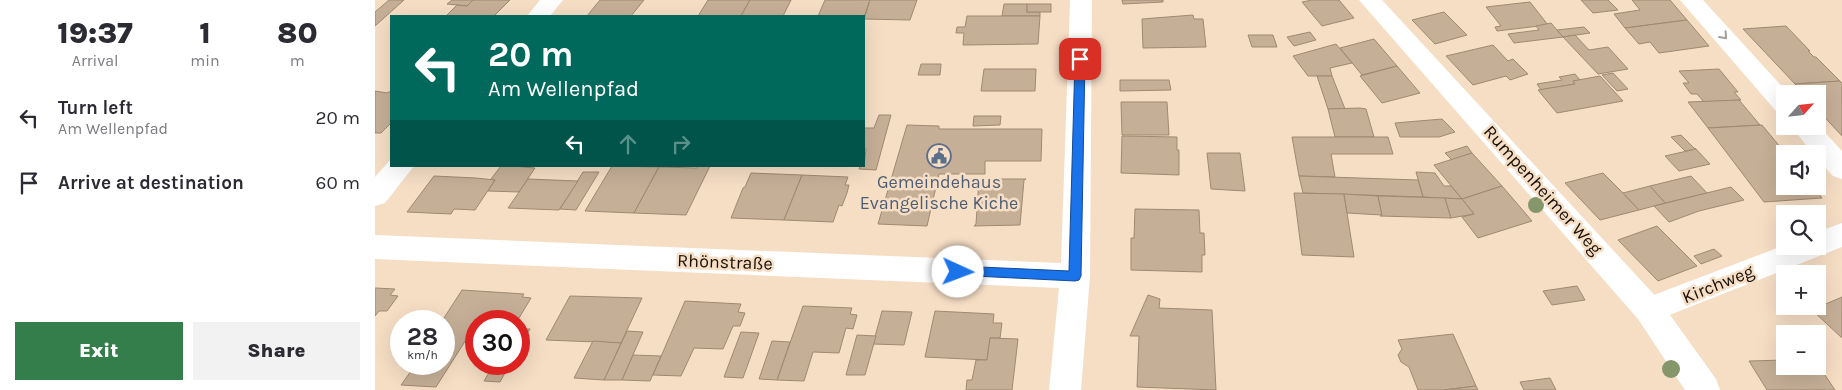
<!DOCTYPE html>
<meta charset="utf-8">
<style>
:root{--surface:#fff;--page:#f2f2f3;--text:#2b2b33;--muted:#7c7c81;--accent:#347e4c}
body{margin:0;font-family:Karla,sans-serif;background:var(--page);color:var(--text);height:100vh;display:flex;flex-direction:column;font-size:19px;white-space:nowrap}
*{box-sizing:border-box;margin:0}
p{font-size:16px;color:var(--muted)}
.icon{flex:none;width:28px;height:28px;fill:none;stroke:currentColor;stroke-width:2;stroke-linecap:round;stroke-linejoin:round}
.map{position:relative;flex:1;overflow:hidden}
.panel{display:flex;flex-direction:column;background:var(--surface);width:375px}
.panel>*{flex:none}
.banner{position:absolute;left:15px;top:15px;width:475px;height:152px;border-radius:0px;box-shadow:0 5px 20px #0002;background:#00695c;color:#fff;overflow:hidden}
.needle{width:32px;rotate:63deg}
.controls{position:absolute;left:1401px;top:85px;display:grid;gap:10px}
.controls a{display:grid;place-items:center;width:50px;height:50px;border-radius:0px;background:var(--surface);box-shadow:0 5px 20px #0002;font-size:25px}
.speed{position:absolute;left:15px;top:310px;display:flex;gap:10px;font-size:25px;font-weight:700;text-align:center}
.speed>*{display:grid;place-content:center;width:65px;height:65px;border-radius:50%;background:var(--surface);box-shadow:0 5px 20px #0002;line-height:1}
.speed small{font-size:12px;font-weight:400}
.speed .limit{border:8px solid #d22;background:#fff;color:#111}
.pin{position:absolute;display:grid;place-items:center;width:42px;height:42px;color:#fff;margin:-21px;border-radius:10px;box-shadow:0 2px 8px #0006}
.me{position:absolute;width:55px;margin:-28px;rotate:92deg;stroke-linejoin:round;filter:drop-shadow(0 0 4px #0008)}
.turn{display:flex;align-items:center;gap:18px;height:105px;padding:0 15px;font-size:22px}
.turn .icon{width:65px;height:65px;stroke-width:2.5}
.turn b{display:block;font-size:35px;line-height:42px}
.lanes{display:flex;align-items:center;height:48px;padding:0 15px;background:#0003;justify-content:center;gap:25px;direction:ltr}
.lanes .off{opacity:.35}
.eta{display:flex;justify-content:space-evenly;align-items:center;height:85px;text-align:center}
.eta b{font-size:30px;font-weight:800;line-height:35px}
.action{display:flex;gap:10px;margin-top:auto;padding:10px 15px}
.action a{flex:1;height:58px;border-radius:0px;background:var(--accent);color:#fff;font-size:20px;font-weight:800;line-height:58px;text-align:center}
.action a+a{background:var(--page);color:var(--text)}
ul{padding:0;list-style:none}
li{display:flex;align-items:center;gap:15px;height:65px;padding:0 15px}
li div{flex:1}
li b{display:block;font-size:19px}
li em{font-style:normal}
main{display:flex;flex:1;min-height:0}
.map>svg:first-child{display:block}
</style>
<main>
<section class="panel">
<div class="eta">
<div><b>19:37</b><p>Arrival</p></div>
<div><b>1</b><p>min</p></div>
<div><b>80</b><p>m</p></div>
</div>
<ul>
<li><svg class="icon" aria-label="left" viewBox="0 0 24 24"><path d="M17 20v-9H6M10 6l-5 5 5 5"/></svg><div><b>Turn left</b><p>Am Wellenpfad</p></div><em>20 m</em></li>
<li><svg class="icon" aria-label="arrive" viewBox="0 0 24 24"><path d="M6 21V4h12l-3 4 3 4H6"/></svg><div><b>Arrive at destination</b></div><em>60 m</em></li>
</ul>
<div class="action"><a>Exit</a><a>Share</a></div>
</section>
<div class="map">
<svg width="1467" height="390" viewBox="0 0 1467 390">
<rect width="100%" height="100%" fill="#f6dec5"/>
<g fill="#c6af97" stroke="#9f8971">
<path d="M14 0H29L0 26V12Z"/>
<path d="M77 0H98L92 6 72 4Z"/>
<path d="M98 0H135L119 16H71L82 5 92 6Z"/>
<path d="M225 0H269L256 16H212Z"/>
<path d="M333 0H375L366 16H323Z"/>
<path d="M375 0H416L408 16H366Z"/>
<path d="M450 0H495L489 17 443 16Z"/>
<path d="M495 0H542L535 20 489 19Z"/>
<path d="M747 0H788V2L748 4Z"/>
<path d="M937 0H964L979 18 947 26 927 2Z"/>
<path d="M1206 0H1233L1243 10 1218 13Z"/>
<path d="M1257 0H1295L1312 20 1250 28 1239 14 1265 10Z"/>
<path d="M1155 2 1173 25 1122 31 1120 27 1126 26 1111 7Z"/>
<path d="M629 4H652V12H665V16H627Z"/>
<rect x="652" y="4" width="24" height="8"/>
<path d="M1069 12 1092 35 1060 44 1037 20Z"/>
<path d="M818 15 819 19H828L831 47 768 48 767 19Z"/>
<path d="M592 16H665L663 44 588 45 589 33H581L582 27H590Z"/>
<path d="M1312 20 1334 46 1284 53 1275 42 1264 44 1250 28Z"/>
<path d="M1176 23 1188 37 1139 43 1133 34 1164 30 1161 26Z"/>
<path d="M1411 26 1435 51H1433L1439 57H1441L1465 81 1420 84 1368 29Z"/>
<path d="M1209 27 1215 33 1188 37 1182 30Z"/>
<path d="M935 32 941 40 919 46 912 37Z"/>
<path d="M873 35H898L902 47H877Z"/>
<path d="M1200 35 1214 50 1233 47 1253 69 1223 74 1188 37Z"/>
<path d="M999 39 1022 66 987 75 965 48Z"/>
<path d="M961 44 977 63 955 68 957 76H933L918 56Z"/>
<path d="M1118 45 1133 61 1138 59 1153 74 1135 80 1131 76 1098 85 1071 56Z"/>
<path d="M546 64H566L565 75H543Z"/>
<path d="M1022 66 1045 93 1007 103 985 76Z"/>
<path d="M609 69H661L660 91H606Z"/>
<path d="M1344 69 1363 92H1359L1366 100 1329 102 1322 94H1316L1308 83H1314L1304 71Z"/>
<path d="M1238 73 1253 89 1242 91 1227 75Z"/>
<path d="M1200 74 1205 80 1198 81 1200 84 1166 90 1162 84 1187 80 1184 77Z"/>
<path d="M942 76H957L970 109H953Z"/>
<path d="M1225 76 1248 101 1182 113 1163 90 1200 84 1198 81Z"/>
<path d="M745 80H794L796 90 745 91Z"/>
<path d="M1465 81 1467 83V136L1442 109V94H1428L1420 84Z"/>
<path d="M0 91 12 93 16 91V123L6 133H0Z"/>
<path d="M1364 100 1385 125 1333 128 1313 102Z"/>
<path d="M746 102H792L794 135H747Z"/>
<path d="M985 108 991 109 999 137H960L953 109Z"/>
<path d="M504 115H516L501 170 484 169 485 166H489L491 149H489V128H499Z"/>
<path d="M599 116H626L625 125 598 126Z"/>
<path d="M1067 119 1080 132 1064 137H1025L1020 123Z"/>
<path d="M532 125 564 126V129H667L666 161H610V174H564L552 226 503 224Z"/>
<path d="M1387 125 1411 154 1410 186H1438L1447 198 1389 202 1333 128Z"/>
<path d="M1306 135 1319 148 1321 149 1310 151 1296 137Z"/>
<path d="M747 136 802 137V150H804V175L746 173Z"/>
<path d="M917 137H1013L1018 154H956L960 177 924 176Z"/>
<path d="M1092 146 1097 153 1077 160 1070 153Z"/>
<path d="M1321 149 1335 164 1304 171 1290 156Z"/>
<path d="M832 153H865L870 191 836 189Z"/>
<path d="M1097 153 1127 186 1087 199 1059 165Z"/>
<path d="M126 166H138L160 168 144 192 113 191 120 180 116 179Z"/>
<path d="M237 166 284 167 259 213 210 211Z"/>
<path d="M323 166H335L311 215 259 213 284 167 322 168Z"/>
<path d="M208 172H224L201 210 185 209Z"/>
<path d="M1041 172 1060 173 1069 186H1076L1087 199 1048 197Z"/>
<path d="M376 173 427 175 409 220 356 218 368 188 370 187Z"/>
<path d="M1228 173 1248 193 1264 210 1225 220 1190 183Z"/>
<path d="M427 175 473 177 470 185H474L472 193 467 206 464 205 458 222 409 220Z"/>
<path d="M59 176 101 178 120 180 100 210 79 209 76 214 32 212Z"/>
<path d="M924 176 1043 180 1048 197 928 193Z"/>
<path d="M1316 176 1332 193 1290 203 1275 186Z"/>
<path d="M153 179 203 181 184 210 133 208Z"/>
<path d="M604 179H651L649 180 645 225 599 226 601 224Z"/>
<path d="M1127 186 1157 221 1103 238 1087 217 1099 214 1087 199Z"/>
<path d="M1275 186 1290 203 1264 210 1248 193Z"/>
<path d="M1356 187 1369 200 1324 211 1294 222 1279 206Z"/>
<path d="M919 193 969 194 979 257 927 255Z"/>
<path d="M969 194 1003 196 1007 215 972 213Z"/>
<path d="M1003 196 1070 198 1076 218 1005 216 1007 215Z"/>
<path d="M1070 198 1087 199 1099 214 1076 218Z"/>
<path d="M760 209 824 210 825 233H829L830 255H827V272L756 270V238H759Z"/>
<path d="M1282 226 1322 266 1283 281 1243 240Z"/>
<path d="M1339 249 1347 256 1326 264 1319 256Z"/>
<path d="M1202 286 1210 300 1177 305 1168 291Z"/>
<path d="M0 288 20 289 15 295 23 296 12 311H4L0 316Z"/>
<path d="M87 290 149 294 147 297 156 298 144 318 135 317 133 321H101V336L94 335 61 387 26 385 41 364H69V321H67Z"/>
<path d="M773 295 785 299 784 308 837 310 841 390 762 387 764 336H755Z"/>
<path d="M195 296 267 298 246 343 171 340Z"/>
<path d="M1467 297V338L1437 310Z"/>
<path d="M310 301 366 304 363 312 370 313 365 326H358L348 349 319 348 306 376 278 375Z"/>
<path d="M428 306 477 308 475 314 482 315 478 329 471 328 464 353 438 352 429 381 402 380Z"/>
<path d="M507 311 537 312 529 345 498 344Z"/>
<path d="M560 311 619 314 618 323H627L625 338H615L612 360 550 357Z"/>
<path d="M144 329H155L144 349Z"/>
<path d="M252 331 268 332 247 380H229Z"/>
<path d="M366 332 384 333 368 378 349 377Z"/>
<path d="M1078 334 1101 386 1069 390H1043L1034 367 1026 362 1023 355 1027 349 1023 340Z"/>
<path d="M482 335 501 336 490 375H471Z"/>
<path d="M615 338 643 339 637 390H591L592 380H597L601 360H612Z"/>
<path d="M218 341 246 343 229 380 199 378Z"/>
<path d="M397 341 415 342 402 380 384 379Z"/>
<path d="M258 355 286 356 275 381 247 380Z"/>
<path d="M1410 360V366H1434L1436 369H1446L1460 390H1392L1374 361Z"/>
<path d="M119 364H135L125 382 109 381Z"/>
<path d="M1175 378 1181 390H1149L1145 382Z"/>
<path d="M1101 386 1103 390H1069Z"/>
</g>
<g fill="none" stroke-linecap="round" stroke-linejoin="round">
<g fill="#fff" fill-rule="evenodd">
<path d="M165 0H188L175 16H152Z"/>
<path d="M695 0H717L715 276 706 390H674L684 288 0 259V235L686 263Z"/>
<path d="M1305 0H1328L1414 94H1410V114L1401 111Z"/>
<path d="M1442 124 1467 151V179L1458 176 1442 159V154H1438L1416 126H1442Z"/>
<path d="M16 159V166H39L10 203 0 206V177Z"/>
<path d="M1467 223V247L1274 323 1263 319 1259 310 1263 301 1410 245 1442 246V232Z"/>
</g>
<path fill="#fff" fill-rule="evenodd" d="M984 0H1007L1285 301 1341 379 1345 390H1310L1263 319Z"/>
</g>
<g fill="#84966a">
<circle cx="1161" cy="205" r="8"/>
<circle cx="1296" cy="369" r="9"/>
</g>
<defs><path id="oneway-chevron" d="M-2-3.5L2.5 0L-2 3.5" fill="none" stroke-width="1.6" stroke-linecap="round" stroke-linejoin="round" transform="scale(1.25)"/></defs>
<use stroke="#a29f9b" href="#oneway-chevron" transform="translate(1349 36) rotate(48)"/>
<path fill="#1a73e8" stroke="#114b97" d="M705 56 710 59 706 276 704 280 700 281 579 275 577 272 579 268 583 266 694 271 700 59Z"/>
<defs>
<g id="civic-ring" transform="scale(1.25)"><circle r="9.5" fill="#f6dec5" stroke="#5c6f8a" stroke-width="1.5"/><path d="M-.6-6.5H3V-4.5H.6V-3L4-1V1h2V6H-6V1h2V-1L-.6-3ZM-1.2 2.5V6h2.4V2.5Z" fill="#5c6f8a"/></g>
</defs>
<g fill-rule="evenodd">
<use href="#civic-ring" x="564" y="156"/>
</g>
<g text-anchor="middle" stroke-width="5" stroke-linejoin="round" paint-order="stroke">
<g font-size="18" fill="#4e5e75" stroke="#f6dec5">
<text x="564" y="188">Gemeindehaus<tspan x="564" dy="21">Evangelische Kiche</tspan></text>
</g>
<g font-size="18" fill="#170f06" stroke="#f6dec5">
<text transform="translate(1168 190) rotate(48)" y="6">Rumpenheimer Weg</text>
<text transform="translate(350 262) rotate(2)" y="6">Rhönstraße</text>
<text transform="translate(1343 284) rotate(-22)" y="6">Kirchweg</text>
</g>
</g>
</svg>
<div class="controls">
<a><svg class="needle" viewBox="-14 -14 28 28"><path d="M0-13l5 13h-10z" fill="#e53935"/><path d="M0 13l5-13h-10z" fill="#7c7c81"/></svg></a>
<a><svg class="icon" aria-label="sound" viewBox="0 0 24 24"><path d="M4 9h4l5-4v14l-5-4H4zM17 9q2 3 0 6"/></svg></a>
<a><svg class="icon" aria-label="search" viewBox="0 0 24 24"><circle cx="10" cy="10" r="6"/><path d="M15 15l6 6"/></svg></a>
<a>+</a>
<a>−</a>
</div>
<div class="speed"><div>28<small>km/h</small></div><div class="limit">30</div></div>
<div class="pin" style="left:705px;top:59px;background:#d93025"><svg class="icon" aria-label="arrive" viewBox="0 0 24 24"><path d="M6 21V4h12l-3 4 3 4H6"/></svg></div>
<svg class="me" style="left:583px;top:272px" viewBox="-20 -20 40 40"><circle r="19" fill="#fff"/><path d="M0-13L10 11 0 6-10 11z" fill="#1a73e8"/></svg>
<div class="banner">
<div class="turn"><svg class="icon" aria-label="left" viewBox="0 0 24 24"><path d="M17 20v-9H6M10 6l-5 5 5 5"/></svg><div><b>20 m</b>Am Wellenpfad</div></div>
<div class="lanes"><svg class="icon" aria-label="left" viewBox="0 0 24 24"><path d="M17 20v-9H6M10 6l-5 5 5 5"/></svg><svg class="icon off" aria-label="ahead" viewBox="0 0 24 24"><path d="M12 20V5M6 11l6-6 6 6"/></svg><svg class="icon off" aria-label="right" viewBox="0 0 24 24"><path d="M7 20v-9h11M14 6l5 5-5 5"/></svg></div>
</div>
</div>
</main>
